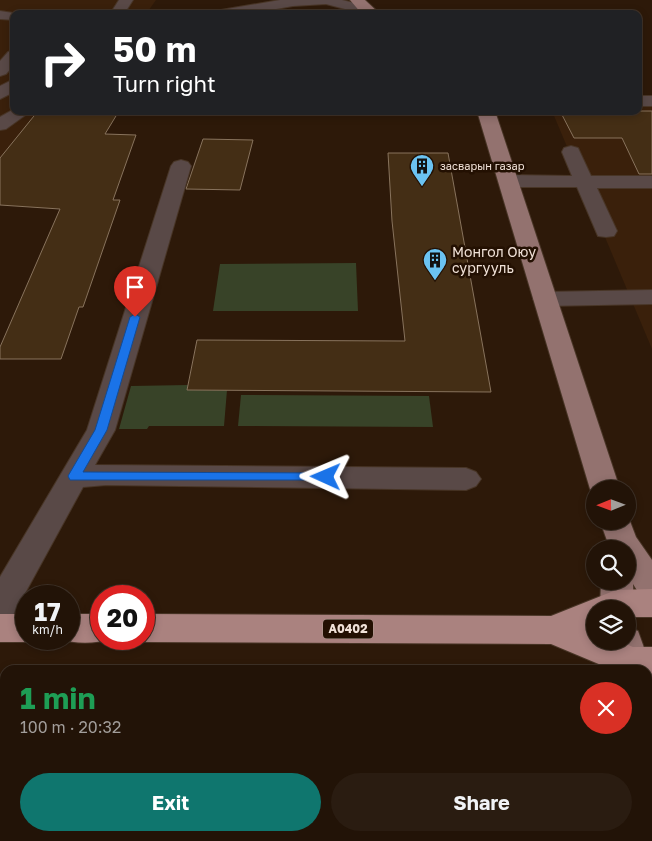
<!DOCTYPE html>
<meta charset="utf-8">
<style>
:root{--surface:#221307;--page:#2a1c11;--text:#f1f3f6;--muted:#a29e9b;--line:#3f3228;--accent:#0f766e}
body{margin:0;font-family:"Golos Text",sans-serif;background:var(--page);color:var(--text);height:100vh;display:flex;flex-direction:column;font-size:19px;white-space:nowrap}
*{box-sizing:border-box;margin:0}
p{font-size:16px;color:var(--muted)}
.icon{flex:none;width:28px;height:28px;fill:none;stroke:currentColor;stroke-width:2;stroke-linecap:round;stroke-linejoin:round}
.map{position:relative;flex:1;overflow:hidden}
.sheet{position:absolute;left:0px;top:665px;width:652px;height:176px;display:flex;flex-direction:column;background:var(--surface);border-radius:15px 15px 0 0;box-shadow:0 2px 8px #0003,0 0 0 1px var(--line)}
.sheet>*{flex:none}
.top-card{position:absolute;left:10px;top:10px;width:632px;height:105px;border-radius:10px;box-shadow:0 2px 8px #0003,0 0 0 1px var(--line);background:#202124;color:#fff;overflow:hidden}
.needle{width:32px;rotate:269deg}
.fabs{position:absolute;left:586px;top:480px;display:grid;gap:10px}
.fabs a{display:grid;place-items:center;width:50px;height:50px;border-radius:50%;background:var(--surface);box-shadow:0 2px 8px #0003,0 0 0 1px var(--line);font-size:25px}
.speed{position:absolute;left:15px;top:585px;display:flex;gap:10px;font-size:25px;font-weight:700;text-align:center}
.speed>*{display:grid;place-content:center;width:65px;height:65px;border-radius:50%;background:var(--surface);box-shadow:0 2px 8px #0003,0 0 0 1px var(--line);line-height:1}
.speed small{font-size:12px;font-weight:400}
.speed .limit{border:8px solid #d22;background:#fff;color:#111}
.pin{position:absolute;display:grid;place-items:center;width:42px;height:42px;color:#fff;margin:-51px -21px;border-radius:50% 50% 50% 0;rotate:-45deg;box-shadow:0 0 5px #0007}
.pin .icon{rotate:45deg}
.me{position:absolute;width:55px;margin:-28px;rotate:271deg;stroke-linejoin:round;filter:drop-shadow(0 0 4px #0008)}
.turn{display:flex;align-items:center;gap:18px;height:105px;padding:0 20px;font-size:22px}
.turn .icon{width:65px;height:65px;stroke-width:2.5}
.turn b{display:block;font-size:35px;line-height:42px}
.round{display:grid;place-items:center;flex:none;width:52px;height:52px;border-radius:26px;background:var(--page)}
.summary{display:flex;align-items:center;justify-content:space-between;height:85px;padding:0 20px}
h1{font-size:30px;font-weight:700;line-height:38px;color:#1e9e55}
.button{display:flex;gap:10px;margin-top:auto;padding:10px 20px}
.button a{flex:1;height:58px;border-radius:30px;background:var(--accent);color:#fff;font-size:20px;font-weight:700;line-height:58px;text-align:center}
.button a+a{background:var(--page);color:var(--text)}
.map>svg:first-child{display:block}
</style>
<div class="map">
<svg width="652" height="841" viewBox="0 0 652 841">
<rect width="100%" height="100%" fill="#2d1909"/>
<g fill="#3a200b">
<path d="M0 0H156L146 14H14V111H69L0 202Z"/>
<path d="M639 106 652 107V349L552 111H639Z"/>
</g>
<path fill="#332021" d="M0 748H5V836H364V841H0Z"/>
<g fill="#384328">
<path d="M356 263 358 311H213L220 264Z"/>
<path d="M188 385V390H227L224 426H149L147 429H119L131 386Z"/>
<path d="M241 395 429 396 433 427 238 426Z"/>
</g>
<g fill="#442e15" stroke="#88735d">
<path d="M38 111H119L105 134 136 135 113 200H120L83 307H79L61 359H0V347L60 209 0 205V158Z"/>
<path d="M560 111H652V174H639L622 138H574Z"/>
<path d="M203 139 253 140 240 190 186 189Z"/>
<path d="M388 153H448L491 392 187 390 197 340 405 341 392 221Z"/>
</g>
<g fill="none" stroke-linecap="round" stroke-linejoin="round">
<g stroke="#483526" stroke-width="2">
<g id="minor">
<path d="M119 0H133L124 14H110Z"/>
<path d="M280 0H342L371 7 373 10 371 13 364 14 326 4 293 6 248 14H214L221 10Z"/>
<path d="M0 11 20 14H14V20L0 19Z"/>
<path d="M14 50V65L6 74 0 76V61L8 52Z"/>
<path d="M14 79V92L0 99V86Z"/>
<rect x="639" y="96" width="13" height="10"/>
<path d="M14 109V111H31L6 129 0 130V117Z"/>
<path d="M571 146 578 148 591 176H652V188H597L617 231 614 236 606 237 598 236 577 187H508L501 185 498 181 501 177 508 175 572 176 562 152 564 148Z"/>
<path d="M181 160 188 162 191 166 115 430 95 465 466 468 476 472 481 479 476 486 466 490 106 485 83 487 12 617 0 621V577L87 430 171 166 174 162Z"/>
<path d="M652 290V304L545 306 537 304 533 299 537 294 545 292Z"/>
</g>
</g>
<g stroke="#483526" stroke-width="2">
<g id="major">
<path d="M350 0H365L380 14H362Z"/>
<path d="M477 111H495L620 489H595V497L590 489Z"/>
<path d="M628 516 636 537 652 560V599L640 595 633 584 634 609 628 619V609H600L601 581H628V549H610L600 521H628Z"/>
<path d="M628 627 638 631 652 670 648 679V670H616L609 641H628Z"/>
<path d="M648 702 652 704V752L648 751Z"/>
</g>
</g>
<g stroke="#483526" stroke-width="2">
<g id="highway">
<path d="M652 589V617H628V609H595V627L589 629 595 632V641H619L633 647H652V677H648V670H613L551 644 144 642 134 639H144V614L551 616 616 590Z"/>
<path d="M0 614H26V639H36L26 642H0Z"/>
<path d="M69 614H101V639H111C95 644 75 644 59 639H69Z"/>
</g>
</g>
<use href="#minor" fill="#594947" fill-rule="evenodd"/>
<use href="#major" fill="#93726f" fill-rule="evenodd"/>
<use href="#highway" fill="#aa827f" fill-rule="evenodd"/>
</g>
<path fill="#1a73e8" stroke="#114b97" d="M135 314 140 317 107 430 83 472 326 473 330 474 332 477 330 480H70L68 476 95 430 130 317Z"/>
<defs>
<g id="building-pin" transform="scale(1.25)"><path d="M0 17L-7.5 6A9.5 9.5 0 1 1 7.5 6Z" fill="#6bc3f2" stroke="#231002"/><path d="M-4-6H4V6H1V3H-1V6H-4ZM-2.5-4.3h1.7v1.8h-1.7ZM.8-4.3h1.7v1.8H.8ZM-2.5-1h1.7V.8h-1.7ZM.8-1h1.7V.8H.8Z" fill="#111"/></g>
</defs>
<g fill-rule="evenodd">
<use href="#building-pin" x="422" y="166"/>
<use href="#building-pin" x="435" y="260"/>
</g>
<g text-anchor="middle" stroke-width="5" stroke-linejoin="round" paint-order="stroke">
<g font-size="11" fill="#f0e1d7" stroke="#231002" text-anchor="start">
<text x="440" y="170">засварын газар</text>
</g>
<rect fill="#231002" stroke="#b2a297" stroke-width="1" x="323" y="619.5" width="50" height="19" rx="4"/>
<g font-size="12" font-weight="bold" fill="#f0e1d7">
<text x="348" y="633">A0402</text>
</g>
<g font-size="14" fill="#f0e1d7" stroke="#231002" text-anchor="start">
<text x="452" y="257">Монгол Оюу<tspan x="452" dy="16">сургууль</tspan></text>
</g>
</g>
</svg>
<div class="fabs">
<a><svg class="needle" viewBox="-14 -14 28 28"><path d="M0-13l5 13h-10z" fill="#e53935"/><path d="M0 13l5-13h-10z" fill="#a29e9b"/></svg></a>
<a><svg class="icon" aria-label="search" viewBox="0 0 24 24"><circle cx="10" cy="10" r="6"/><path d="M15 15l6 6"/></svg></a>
<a><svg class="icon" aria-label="layers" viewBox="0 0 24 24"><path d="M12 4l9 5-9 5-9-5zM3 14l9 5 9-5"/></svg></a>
</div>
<div class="speed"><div>17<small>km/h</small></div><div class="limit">20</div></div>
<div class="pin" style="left:135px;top:317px;background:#d93025"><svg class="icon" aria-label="arrive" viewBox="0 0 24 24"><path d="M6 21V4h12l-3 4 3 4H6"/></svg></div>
<svg class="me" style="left:326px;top:477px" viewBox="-20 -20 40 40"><path d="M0-17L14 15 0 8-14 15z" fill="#1a73e8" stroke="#fff" stroke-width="4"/></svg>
<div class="top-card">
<div class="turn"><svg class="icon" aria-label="right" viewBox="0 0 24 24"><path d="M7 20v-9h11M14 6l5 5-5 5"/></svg><div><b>50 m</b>Turn right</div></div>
</div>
<section class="sheet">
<div class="summary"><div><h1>1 min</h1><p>100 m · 20:32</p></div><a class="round" style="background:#d93025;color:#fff"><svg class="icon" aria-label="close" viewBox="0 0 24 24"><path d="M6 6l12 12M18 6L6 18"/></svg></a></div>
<div class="button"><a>Exit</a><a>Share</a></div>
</section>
</div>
